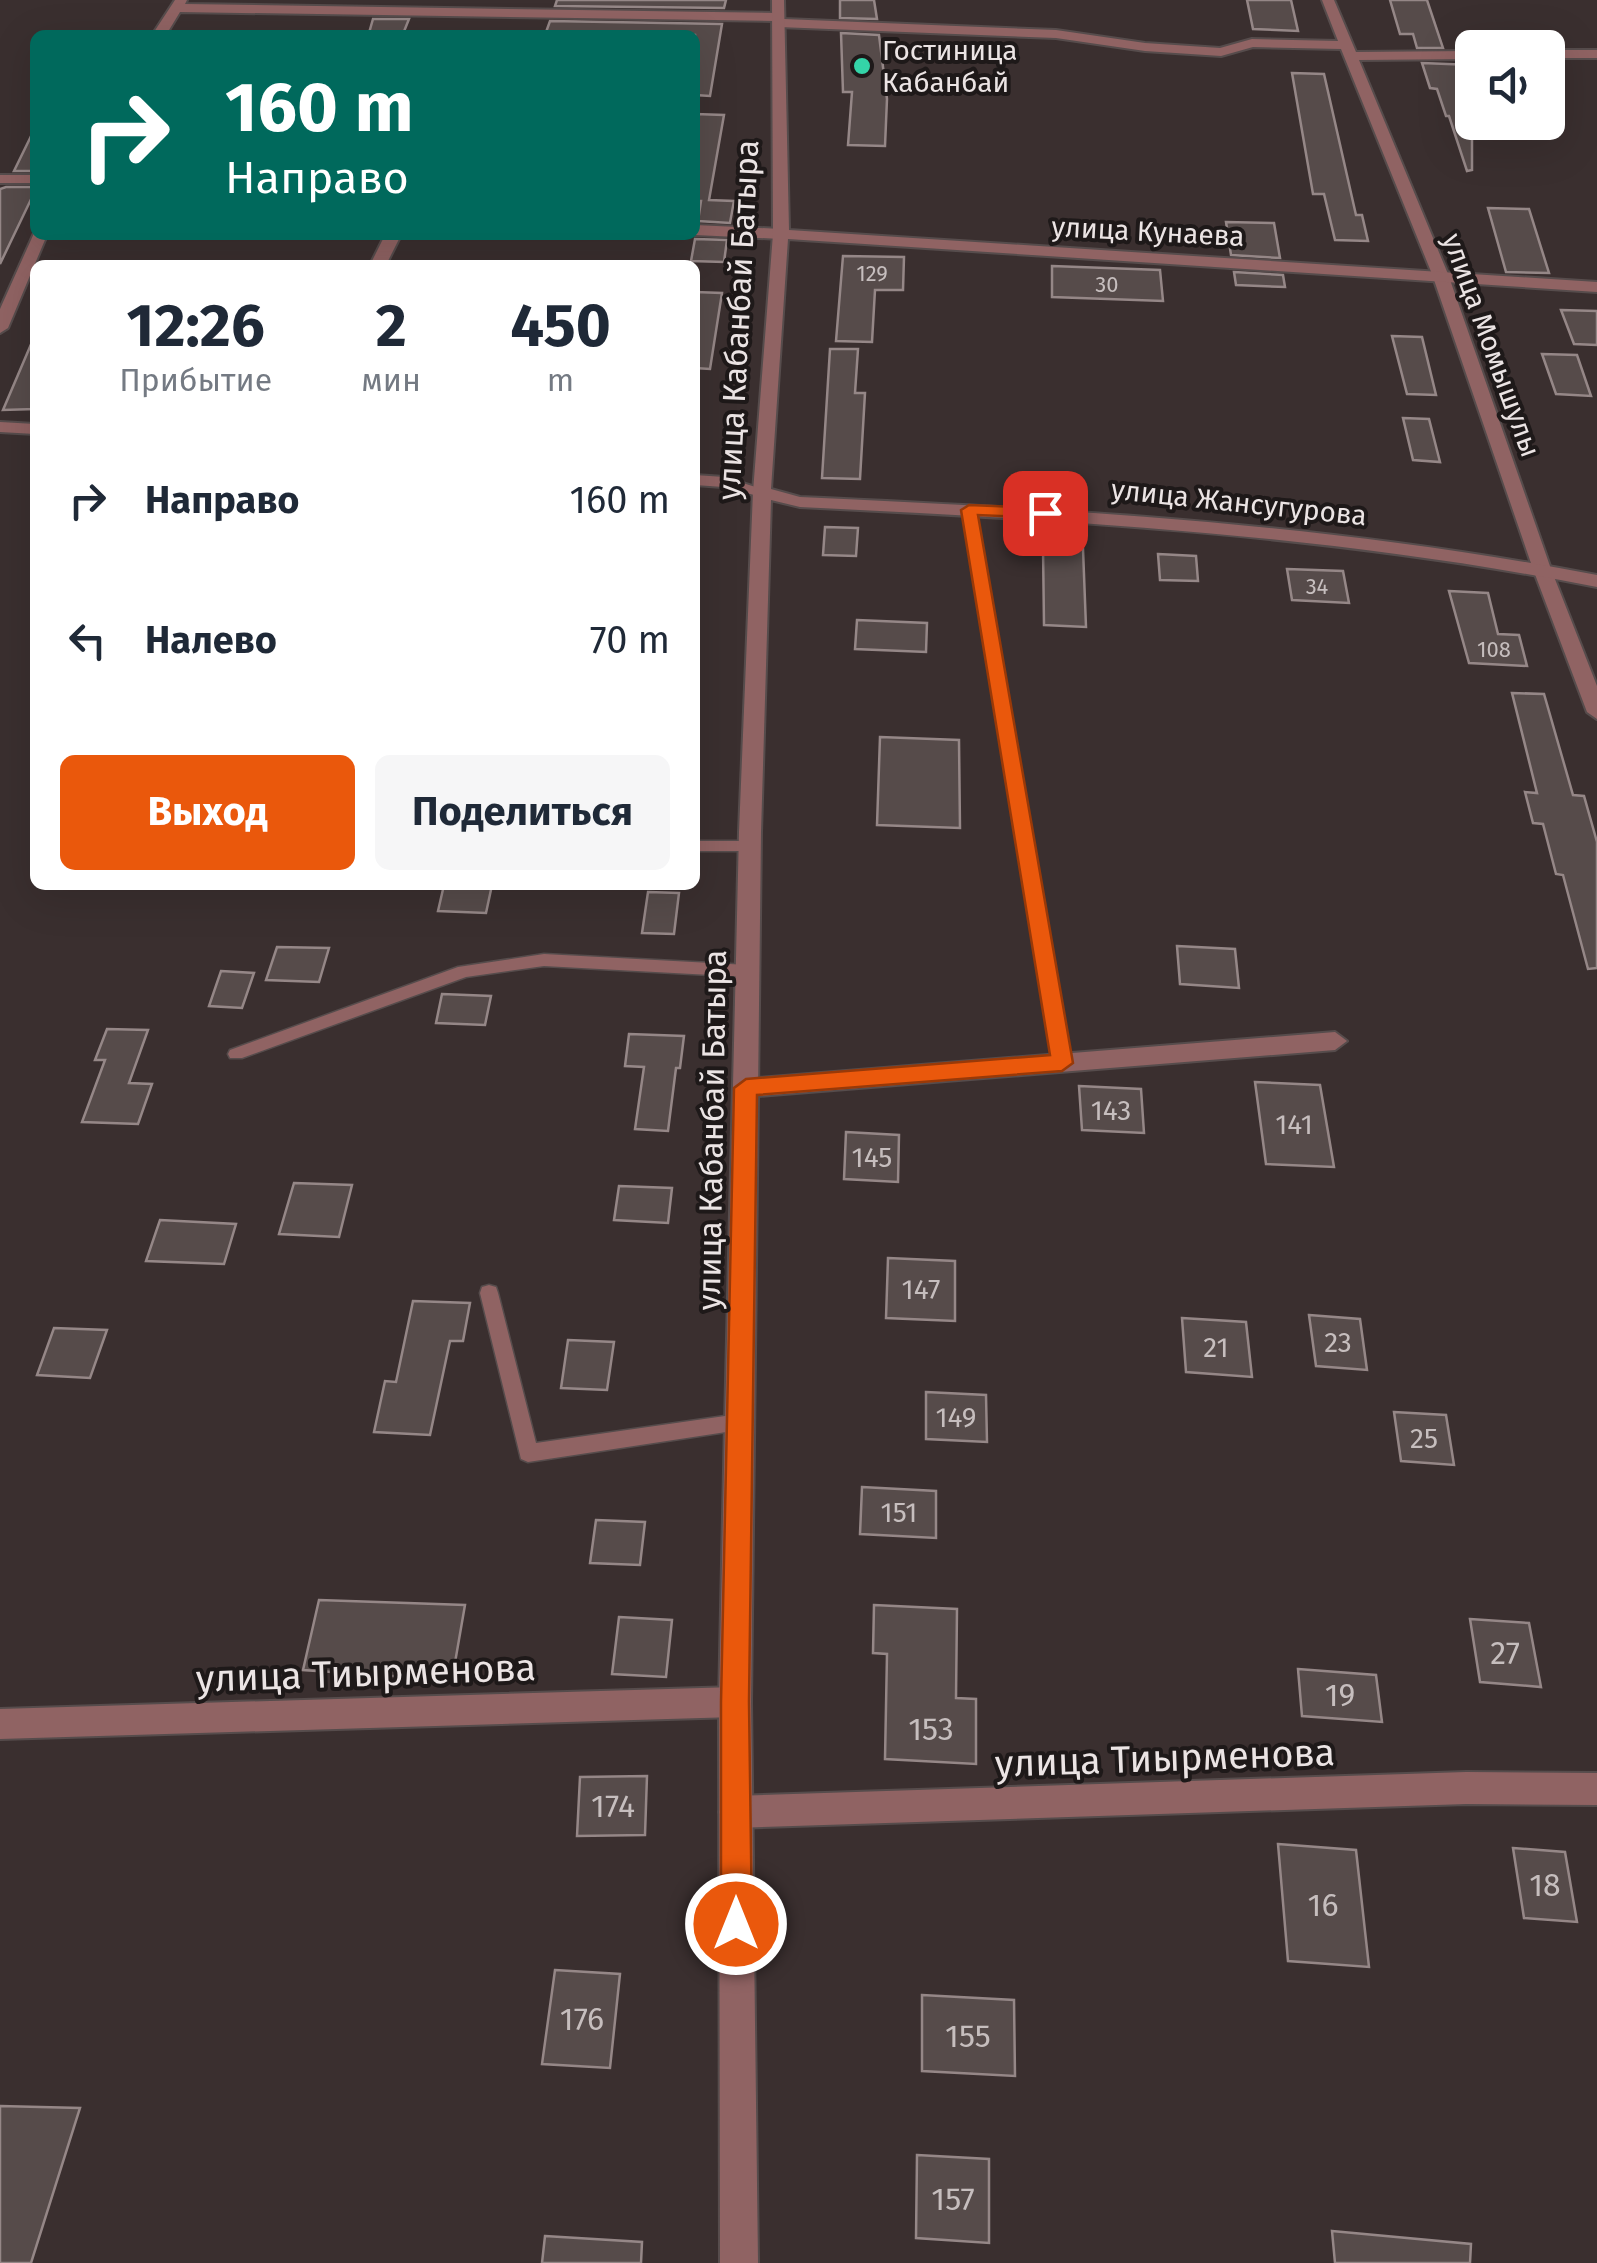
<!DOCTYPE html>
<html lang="ru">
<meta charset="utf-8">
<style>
:root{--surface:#fff;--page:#f6f6f7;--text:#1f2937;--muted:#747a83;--accent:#ea580c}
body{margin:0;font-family:"Fira Sans",sans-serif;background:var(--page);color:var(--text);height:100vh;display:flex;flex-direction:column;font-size:38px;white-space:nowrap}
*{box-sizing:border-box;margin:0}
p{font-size:32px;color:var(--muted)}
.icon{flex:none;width:55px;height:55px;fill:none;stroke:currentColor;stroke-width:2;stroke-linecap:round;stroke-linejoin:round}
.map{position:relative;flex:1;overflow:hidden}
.panel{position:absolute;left:30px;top:260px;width:670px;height:630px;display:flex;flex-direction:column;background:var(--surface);border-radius:15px;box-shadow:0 10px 40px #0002}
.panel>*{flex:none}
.banner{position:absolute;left:30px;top:30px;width:670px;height:210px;border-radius:15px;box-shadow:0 10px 40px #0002;background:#00695c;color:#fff;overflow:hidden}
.fabs{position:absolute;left:1455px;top:30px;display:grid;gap:20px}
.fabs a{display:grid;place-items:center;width:110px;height:110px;border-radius:15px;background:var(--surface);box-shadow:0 10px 40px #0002;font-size:50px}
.pin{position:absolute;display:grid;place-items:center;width:85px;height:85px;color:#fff;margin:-42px;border-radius:20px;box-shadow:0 5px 15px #0006}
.me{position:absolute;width:110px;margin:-55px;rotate:0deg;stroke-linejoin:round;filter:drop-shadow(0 0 8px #0008)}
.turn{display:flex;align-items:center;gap:35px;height:210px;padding:0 30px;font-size:45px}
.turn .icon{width:130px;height:130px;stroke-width:2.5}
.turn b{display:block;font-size:70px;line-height:85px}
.eta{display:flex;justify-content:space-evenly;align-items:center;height:170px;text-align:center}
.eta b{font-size:60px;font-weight:700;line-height:70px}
.primary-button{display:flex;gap:20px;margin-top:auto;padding:20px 30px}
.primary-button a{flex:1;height:115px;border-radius:15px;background:var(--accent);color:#fff;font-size:40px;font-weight:700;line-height:115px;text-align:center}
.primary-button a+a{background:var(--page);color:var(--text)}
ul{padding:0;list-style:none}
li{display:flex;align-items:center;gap:30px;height:140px;padding:0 30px}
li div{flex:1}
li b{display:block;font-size:38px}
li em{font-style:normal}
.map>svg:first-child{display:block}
</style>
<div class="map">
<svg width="1597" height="2263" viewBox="0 0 1597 2263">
<rect width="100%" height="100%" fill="#3a2f2f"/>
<g fill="#564b4a" stroke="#958787" stroke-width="2.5">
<path d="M557 0H726L724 8 555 6Z"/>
<path d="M840 0H874L877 19 840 18Z"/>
<path d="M1247 0H1291L1298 31 1253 29Z"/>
<path d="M1390 0H1427L1443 48H1417L1413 34H1400Z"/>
<path d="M373 19H409L403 34 369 33Z"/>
<path d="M550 21 722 24 710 96 695 95V35H545Z"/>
<path d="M841 33 879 35 887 99 885 146 848 145 852 92H843Z"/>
<path d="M1422 63 1472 65V170L1467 171 1449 116H1446L1437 89 1430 88Z"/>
<path d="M1292 73 1324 74 1356 215H1362L1368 241 1335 240 1324 194H1313Z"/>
<path d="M695 114 724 115 709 200 734 201 730 223 698 221 701 201H695Z"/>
<path d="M35 128V171H14Z"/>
<path d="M6 187H35V191L0 264V189Z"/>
<path d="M1488 208 1529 209 1549 273 1506 272Z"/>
<path d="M1226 222 1274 223 1280 258 1231 255Z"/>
<path d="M695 239 727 240 724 262 691 261Z"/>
<path d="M843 256 904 257 903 290H875L872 342 836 341Z"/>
<path d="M1052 266 1160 270 1163 301 1052 297Z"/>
<path d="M1234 272 1283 275 1285 287 1236 285Z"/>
<path d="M695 292 722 293 710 369 695 368Z"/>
<path d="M1561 310 1597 311V345L1574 344Z"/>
<path d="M35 335V409L3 410Z"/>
<path d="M1392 336 1422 337 1436 395 1407 394Z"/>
<path d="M830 349H858L855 393H865L860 479 822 478Z"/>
<path d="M1542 354 1577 355 1591 396 1556 394Z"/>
<path d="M1403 418 1429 419 1440 462 1413 460Z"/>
<path d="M825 527 858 528 856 556 823 555Z"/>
<path d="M1043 547 1083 549 1086 627 1044 625Z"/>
<path d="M1158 554 1196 556 1198 581 1160 580Z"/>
<path d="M1287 569 1343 571 1349 603 1292 600Z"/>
<path d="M1449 591 1488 593 1498 634 1519 635 1527 666 1469 663Z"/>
<path d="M857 620 927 623 926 652 855 649Z"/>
<path d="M1512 693 1544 694 1573 795 1584 796 1597 842V968L1588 969 1563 875 1556 874 1543 824 1533 823 1525 792 1537 793Z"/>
<path d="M880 737 959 740 960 828 877 825Z"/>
<path d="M444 885H492L486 913 438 911Z"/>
<path d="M648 892 679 893 674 934 642 933Z"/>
<path d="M1177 946 1235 949 1239 988 1180 984Z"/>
<path d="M277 947 329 948 319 982 266 980Z"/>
<path d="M221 971 254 973 242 1008 209 1006Z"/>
<path d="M442 994 491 996 485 1025 436 1023Z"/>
<path d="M107 1029 148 1030 129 1083 152 1084 138 1124 82 1122 105 1060H95Z"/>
<path d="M629 1034 684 1036 680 1068H676L668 1131 635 1129 644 1067 625 1066Z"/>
<path d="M1255 1082 1320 1085 1334 1167 1266 1164Z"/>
<path d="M1079 1086 1141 1089 1144 1133 1082 1130Z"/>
<path d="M846 1132 899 1135 898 1182 844 1179Z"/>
<path d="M294 1183 352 1185 339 1237 279 1234Z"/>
<path d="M619 1186 672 1188 668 1223 614 1220Z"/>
<path d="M160 1220 236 1224 224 1264 146 1261Z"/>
<path d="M888 1258 955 1261V1321L886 1318Z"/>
<path d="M413 1301 470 1303 463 1341H450L430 1435 374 1432 385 1381 396 1382Z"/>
<path d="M1309 1315 1360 1319 1367 1370 1316 1366Z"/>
<path d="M1182 1318 1246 1322 1252 1377 1186 1372Z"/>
<path d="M54 1328 107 1330 90 1378 37 1375Z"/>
<path d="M568 1340 614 1342 607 1390 561 1388Z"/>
<path d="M926 1392 986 1395 987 1442 926 1439Z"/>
<path d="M1394 1412 1446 1415 1454 1465 1401 1461Z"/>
<path d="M862 1487 936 1491V1538L860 1534Z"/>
<path d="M596 1520 645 1522 640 1565 590 1563Z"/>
<path d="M319 1600 465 1605 452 1680 303 1670Z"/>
<path d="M874 1605 957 1609 956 1698 976 1699V1764L885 1759 887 1654 873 1653Z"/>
<path d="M619 1617 672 1620 666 1677 612 1674Z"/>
<path d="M1470 1619 1529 1623 1541 1687 1480 1682Z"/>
<path d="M1298 1669 1376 1675 1382 1722 1302 1716Z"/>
<path d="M647 1776 645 1835 577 1836 580 1777Z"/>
<path d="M1278 1844 1356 1850 1369 1967 1288 1961Z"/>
<path d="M1513 1848 1565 1852 1577 1922 1524 1918Z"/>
<path d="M555 1970 620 1974 610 2068 542 2064Z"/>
<path d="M922 1995 1014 2000 1015 2076 922 2071Z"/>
<path d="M0 2106 80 2108 31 2263H0Z"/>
<path d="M917 2155 989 2159V2243L916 2238Z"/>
<path d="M1332 2231 1471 2244 1470 2263H1335Z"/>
<path d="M545 2236 642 2242 641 2263H542Z"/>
</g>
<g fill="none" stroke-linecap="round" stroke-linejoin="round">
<g stroke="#564c4c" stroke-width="3">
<g id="service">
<path d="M969 506 975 510 1070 1063 1062 1069 1054 1063 963 510Z"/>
<path d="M695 841H750L758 846 750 851H695Z"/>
<path d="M544 954 748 965 756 971 748 977 544 966 466 977 242 1058H230L228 1054 230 1050 458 967Z"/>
<path d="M489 1285 496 1287 498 1293 536 1443 739 1414 746 1417 749 1423 746 1429 528 1462 521 1459 480 1293 482 1287Z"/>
</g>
</g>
<g stroke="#564c4c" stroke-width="4">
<g id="minor">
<path d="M175 0H187L185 4 779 13 784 19 1056 30 1145 43 1220 48 1252 39 1338 41 1322 0H1334L1356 52 1472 51V59L1359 60 1448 274 1551 569 1597 686V719L1587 712 1533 569 1432 274 1341 49 1253 47 1221 56 1145 51 1056 38 779 27 774 21 180 12 166 35H152Z"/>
<rect x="1548" y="50" width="49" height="8"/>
<rect x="0" y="175" width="35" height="8"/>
<path d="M695 225 781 229 789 234 781 239 695 235Z"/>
<path d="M35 231V235H47L8 328 0 333V309Z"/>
<path d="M385 235H401L386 265H370Z"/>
<path d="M0 422 35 424V434L0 432Z"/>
<path d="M695 475 724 477 771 492 762 497 723 487 695 485Z"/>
<path d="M1335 1032 1347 1041 1335 1050 745 1097 736 1095 733 1088 736 1081 745 1079Z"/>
<path d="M735 1687 746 1691 751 1702 746 1713 735 1717 0 1739V1709Z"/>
<path d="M1466 1772 1597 1773V1805L1466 1804 735 1828 724 1823 719 1812 724 1801 735 1796Z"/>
</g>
</g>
<g stroke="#564c4c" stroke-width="4">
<path id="tertiary" d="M772 0H784L789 230 1597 282V292L788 239 771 489 800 497C1068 509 1333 524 1597 575V587C1333 535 1068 520 800 507L771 500 761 832 751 1702 758 2263H720L719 1702 725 1423 739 832 753 492 773 234Z"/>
</g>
<use href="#service" fill="#906363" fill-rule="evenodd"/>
<use href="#minor" fill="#906363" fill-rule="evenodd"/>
<use href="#tertiary" fill="#906363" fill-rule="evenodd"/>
</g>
<path fill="#ea580c" stroke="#983908" stroke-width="2.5" d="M969 505 1045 508 1053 513 1045 518 978 515 1073 1063 1062 1071 757 1095 749 1702 752 1924 747 1935 736 1940 725 1935 721 1924V1702L734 1088 746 1079 1050 1055 961 510Z"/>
<circle fill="#34d4a8" stroke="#1e1919" stroke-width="4" cx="862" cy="66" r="10"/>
<g text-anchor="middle" stroke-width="8" stroke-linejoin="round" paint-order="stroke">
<g font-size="22" fill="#c6bebe">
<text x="872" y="281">129</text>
<text x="1107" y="292">30</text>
<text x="1317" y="594">34</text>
<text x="1494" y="657">108</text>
</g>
<g font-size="28" fill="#ebe4e4" stroke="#1e1919" text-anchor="start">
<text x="882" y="60">Гостиница<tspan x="882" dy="32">Кабанбай</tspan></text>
</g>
<g font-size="28" fill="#ebe4e4" stroke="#1e1919">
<text transform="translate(1148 231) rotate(3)" y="10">улица Кунаева</text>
<text transform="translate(1492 345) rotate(70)" y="10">улица Момышулы</text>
<text transform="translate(1239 502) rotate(6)" y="10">улица Жансугурова</text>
</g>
<g font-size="28" fill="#c6bebe">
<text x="1111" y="1120">143</text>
<text x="1294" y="1134">141</text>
<text x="872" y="1167">145</text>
<text x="921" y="1299">147</text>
<text x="1338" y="1352">23</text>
<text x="1216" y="1357">21</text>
<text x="956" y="1427">149</text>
<text x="1424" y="1448">25</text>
<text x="899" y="1522">151</text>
</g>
<g font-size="32" fill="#ebe4e4" stroke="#1e1919">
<text transform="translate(738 320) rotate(-87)" y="11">улица Кабанбай Батыра</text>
<text transform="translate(712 1130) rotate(-89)" y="11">улица Кабанбай Батыра</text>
</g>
<g font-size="32" fill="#c6bebe">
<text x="1505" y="1664">27</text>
<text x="1340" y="1706">19</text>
<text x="931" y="1740">153</text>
<text x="613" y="1817">174</text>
<text x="1545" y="1896">18</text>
<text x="1323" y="1916">16</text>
<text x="582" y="2030">176</text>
<text x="968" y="2047">155</text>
<text x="953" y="2210">157</text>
</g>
<g font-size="38" fill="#ebe4e4" stroke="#1e1919">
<text transform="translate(366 1673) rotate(-2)" y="13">улица Тиырменова</text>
<text transform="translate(1165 1758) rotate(-2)" y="13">улица Тиырменова</text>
</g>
</g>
</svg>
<div class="fabs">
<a><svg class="icon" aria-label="sound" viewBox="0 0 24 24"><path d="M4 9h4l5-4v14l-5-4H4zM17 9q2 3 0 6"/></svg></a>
</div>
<div class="pin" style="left:1045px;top:513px;background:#d93025"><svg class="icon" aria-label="arrive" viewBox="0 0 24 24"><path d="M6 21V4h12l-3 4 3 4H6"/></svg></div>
<svg class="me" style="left:736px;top:1924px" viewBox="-20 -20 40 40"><circle r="17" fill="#ea580c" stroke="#fff" stroke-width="3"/><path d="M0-11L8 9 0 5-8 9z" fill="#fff"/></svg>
<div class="banner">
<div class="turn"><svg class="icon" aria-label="right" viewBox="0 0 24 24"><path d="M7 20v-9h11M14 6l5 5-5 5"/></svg><div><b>160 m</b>Направо</div></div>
</div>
<section class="panel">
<div class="eta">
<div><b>12:26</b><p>Прибытие</p></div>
<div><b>2</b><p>мин</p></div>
<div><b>450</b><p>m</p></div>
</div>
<ul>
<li><svg class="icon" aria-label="right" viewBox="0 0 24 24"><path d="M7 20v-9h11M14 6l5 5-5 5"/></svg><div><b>Направо</b></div><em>160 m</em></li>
<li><svg class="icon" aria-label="left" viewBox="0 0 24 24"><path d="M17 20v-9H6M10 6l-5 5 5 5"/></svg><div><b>Налево</b></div><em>70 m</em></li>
</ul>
<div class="primary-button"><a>Выход</a><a>Поделиться</a></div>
</section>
</div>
